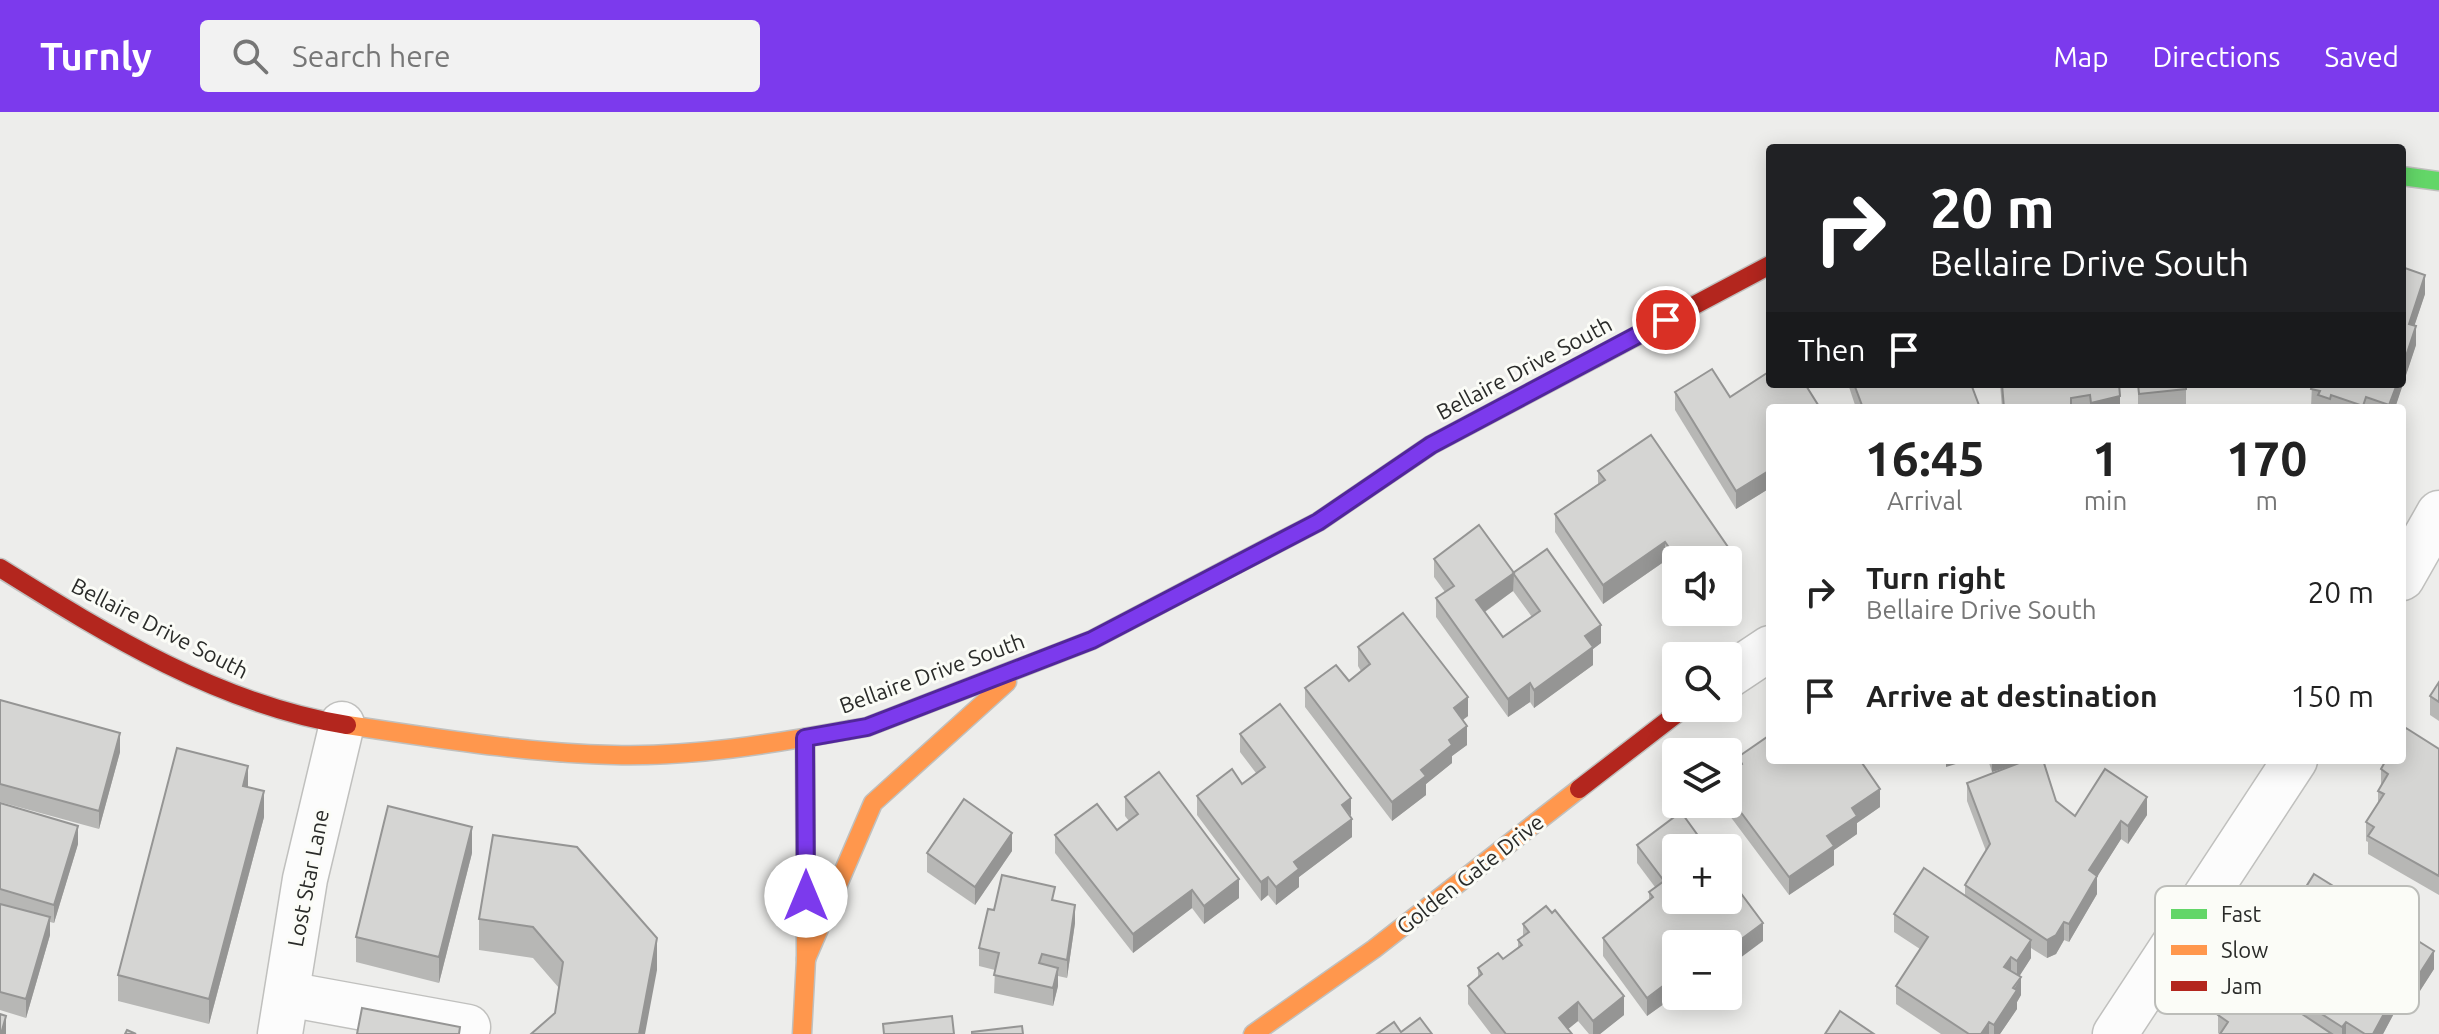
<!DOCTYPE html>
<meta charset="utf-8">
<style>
:root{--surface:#fff;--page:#f2f2f2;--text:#222;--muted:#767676;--accent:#7c3aed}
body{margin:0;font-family:Ubuntu,sans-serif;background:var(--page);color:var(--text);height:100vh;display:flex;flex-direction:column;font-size:30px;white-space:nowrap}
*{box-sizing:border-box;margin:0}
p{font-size:26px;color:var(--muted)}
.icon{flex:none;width:44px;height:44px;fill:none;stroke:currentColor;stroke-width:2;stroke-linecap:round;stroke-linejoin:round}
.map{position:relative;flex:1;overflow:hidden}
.details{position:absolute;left:1766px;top:292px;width:640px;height:360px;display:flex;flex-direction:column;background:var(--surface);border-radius:8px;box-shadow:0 4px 20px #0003}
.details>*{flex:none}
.top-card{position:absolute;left:1766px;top:32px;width:640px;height:244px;border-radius:8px;box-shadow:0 4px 20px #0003;background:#202124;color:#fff;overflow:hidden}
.buttons{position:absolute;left:1662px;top:434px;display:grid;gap:16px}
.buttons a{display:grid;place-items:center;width:80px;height:80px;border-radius:8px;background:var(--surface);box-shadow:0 4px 20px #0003;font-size:40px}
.pin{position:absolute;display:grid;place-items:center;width:68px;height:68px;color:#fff;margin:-34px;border:4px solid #fff;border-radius:50%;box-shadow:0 2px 8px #0007}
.me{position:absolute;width:88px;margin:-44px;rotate:0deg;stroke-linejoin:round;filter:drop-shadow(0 0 6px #0008)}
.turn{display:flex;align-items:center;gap:28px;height:168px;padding:0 32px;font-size:36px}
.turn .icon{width:104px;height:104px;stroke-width:2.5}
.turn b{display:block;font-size:56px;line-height:68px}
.then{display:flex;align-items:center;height:76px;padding:0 32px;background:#0003;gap:16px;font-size:30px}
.eta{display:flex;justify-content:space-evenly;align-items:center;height:136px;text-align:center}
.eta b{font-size:48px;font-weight:700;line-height:56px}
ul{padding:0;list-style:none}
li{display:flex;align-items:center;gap:24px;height:104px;padding:0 32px}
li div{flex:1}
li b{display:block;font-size:30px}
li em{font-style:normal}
header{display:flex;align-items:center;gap:48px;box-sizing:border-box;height:112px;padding:0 40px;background:var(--accent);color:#fff}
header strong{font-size:38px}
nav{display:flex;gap:44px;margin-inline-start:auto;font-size:28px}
.search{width:560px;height:72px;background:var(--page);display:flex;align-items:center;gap:20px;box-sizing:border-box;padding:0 28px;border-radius:8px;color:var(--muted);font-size:30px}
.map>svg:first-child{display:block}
</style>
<header>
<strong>Turnly</strong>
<div class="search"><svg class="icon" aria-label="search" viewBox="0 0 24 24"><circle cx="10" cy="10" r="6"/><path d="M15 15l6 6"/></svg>Search here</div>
<nav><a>Map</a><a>Directions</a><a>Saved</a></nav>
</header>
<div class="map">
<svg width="2439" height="922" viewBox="0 0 2439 922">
<rect width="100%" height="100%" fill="#ededeb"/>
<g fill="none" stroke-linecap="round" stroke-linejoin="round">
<g stroke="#c0c0be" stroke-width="47">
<g id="street">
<path d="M2402 466 2439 401"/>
<path d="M1728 564 1770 536"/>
<path d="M287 882 468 915"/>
<path d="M280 922 305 767 342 612"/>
<path d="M2115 922 2295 648"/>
</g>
</g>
<g stroke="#c0c0be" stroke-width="21">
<g id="fast">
<path d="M2402 64 2439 69"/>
<path d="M849 618 867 615 1092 528 1237 452"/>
</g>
</g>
<g stroke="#c0c0be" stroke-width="21">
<g id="slow">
<path d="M1237 452 1318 410 1431 333 1595 246"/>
<path d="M347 613C436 626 524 641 614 643 693 645 771 632 849 618"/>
<path d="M806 847 873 691 1007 570"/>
<path d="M802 922 806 847 805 626"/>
<path d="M1253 922 1374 837 1579 677"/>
</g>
</g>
<g stroke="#c0c0be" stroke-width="21">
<g id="jam">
<path d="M1595 246 1770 153"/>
<path d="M0 456C107 523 221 593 347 613"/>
<path d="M1579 677 1684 596"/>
</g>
</g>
<use href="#street" stroke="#fcfcfc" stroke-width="44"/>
<use href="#fast" stroke="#63d668" stroke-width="18"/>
<use href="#slow" stroke="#ff974d" stroke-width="18"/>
<use href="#jam" stroke="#b3261e" stroke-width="18"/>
</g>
<g fill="#b7b7b5" fill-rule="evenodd">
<path d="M2402 155 2425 182 2414 214 2416 233 2395 296 2311 295 2312 273 2309 272H2402Z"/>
<path d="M1848 272H1971L1980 296H1856Z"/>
<path d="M2000 272H2119L2120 296H2002Z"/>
<rect x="2138" y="272" width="48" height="24"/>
<path d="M1675 280 1730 285 1770 296V376L1736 397 1675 298Z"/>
<path d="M1598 359 1728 448H1676V464L1665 449 1603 492 1555 420V402L1598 372Z"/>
<path d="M1434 447 1514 461 1601 531 1593 537V553L1534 596 1530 590 1508 605 1436 505V486L1445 480 1434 465ZM1513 479 1532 505 1503 525 1485 500Z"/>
<path d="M1358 535 1468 604 1463 608 1467 633 1452 644V651L1426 672V683L1392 709 1305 595V576L1349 569 1361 559 1358 554Z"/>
<path d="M2439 570V609L2430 603V584Z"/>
<path d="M0 588 120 640 99 717 0 690Z"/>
<path d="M1240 622 1350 705 1352 725 1299 765V775L1276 793 1268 783 1261 789 1197 703V684L1242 672 1256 661 1240 640Z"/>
<path d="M2439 637V783L2368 742V730L2366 729V710L2378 692V679L2381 674V657Z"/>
<path d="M1738 645 1880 695 1857 711V722L1834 738V753L1789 783 1721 692H1728V662L1738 655Z"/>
<path d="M1988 648H2043L2056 689 2075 704 2147 703 2128 732 2121 727 2097 765V782L2069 830 2064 828 2056 842 2047 846 2031 836V846L2019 864 2021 883 2017 890V897L2000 922H1941L1896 892V874L1920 837 1894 820V802L1965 783V773L1986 739 1967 689V671L2010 654 1992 660Z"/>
<path d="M248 675 264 705 209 912 118 889V863Z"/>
<path d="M1125 685 1239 786 1204 812 1192 796 1133 841 1055 741V723L1117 718 1129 709 1125 704Z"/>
<path d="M0 691 78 732 54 811 50 810V823L26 906 0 898Z"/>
<path d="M493 723 657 858 559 876 533 846 479 838V807Z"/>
<path d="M1637 733 1763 829 1676 832V884H1689L1679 891 1675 884 1647 904 1603 844V826L1649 789V780L1655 775 1637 751Z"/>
<path d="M1012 739 975 793 927 760V741Z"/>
<path d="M472 741 439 871 356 850V825Z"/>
<path d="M1055 788 1075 811 1067 866 1058 864V874L1053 894 994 881 995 858 979 854V836L994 798Z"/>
<path d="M2291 799 2383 807 2434 857 2409 896 2400 890 2383 922H2219L2218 921V903L2240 878 2306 905V900L2259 870V852L2287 820 2291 814Z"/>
<path d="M1523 812 1624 903 1600 922H1589L1578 909 1568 917 1572 922H1491L1468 892V874L1478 866V856L1503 847 1518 835V828L1523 825Z"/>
</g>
<g fill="#959594">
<path d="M2425 163V182L2409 230V212Z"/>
<path d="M2416 214V233L2395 296H2389L2397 272H2402V256Z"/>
<path d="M2120 284V296H2091V291Z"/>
<path d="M1770 358V376L1736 397V379Z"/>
<path d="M1665 430V449L1603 492V473Z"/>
<path d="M1728 435V453V448H1709Z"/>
<path d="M1514 461 1513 479 1476 506V488Z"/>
<path d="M1601 513V531L1593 537V553L1534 596V578L1585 524Z"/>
<path d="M1530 571V590L1508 605V587Z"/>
<path d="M1468 585V604L1454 614V596Z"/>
<path d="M1467 614V633L1452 644V651L1426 672V683L1392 709V690L1449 628Z"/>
<path d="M120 621V640L99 717V699Z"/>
<path d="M1946 648H1969L1946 655Z"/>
<path d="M1992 648H2030L1992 660Z"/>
<path d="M248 654V680L243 674Z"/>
<path d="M1880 677V695L1857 711V722L1834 738V753L1789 783V765L1852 696Z"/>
<path d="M264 679V705L209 912V887Z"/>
<path d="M2147 685V703L2128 732V714Z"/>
<path d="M1351 686V704L1342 693Z"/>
<path d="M1352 707V725L1299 765V775L1276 793V775L1294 750Z"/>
<path d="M2121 709V727L2097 765V782L2069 830V812L2089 758Z"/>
<path d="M78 714V732L54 811V793Z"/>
<path d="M472 715V741L439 871V845Z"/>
<path d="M1012 721V739L975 793V775Z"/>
<path d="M1268 765V783L1261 789V770Z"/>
<path d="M1239 767V786L1204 812V794Z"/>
<path d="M1192 778V796L1133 841V822Z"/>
<path d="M1075 793V811L1067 866V848Z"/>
<path d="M50 805V823L26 906V887Z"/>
<path d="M2064 810V828L2056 842 2047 846V828Z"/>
<path d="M1763 811V829L1728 855V837Z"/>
<path d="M657 826V858L645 922H639Z"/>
<path d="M2031 828V846L2017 868V849Z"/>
<path d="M2434 839V857L2409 896V878Z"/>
<path d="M2011 845V863L2004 855Z"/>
<path d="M1058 856V874L1053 894V876Z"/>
<path d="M1675 865V884L1647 904V886Z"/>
<path d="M2021 865V883L2017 890V897L2000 922H1994V913Z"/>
<path d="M2400 872V890L2383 922H2373Z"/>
<path d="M1624 884V903L1600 922H1593V909Z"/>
<path d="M1679 884H1689L1679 891Z"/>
<path d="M1578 890V909L1562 922 1559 906Z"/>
<path d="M6 904V922H1Z"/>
<path d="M1989 910V922H1981Z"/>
<path d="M2346 910V922H2342V915Z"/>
</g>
<g fill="#d5d5d3" stroke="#959594" stroke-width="2">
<path d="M2402 155 2425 163 2409 212 2416 214 2402 256Z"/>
<path d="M1712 257 1730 285 1770 259V272H1805L1820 296H1770V358L1736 379 1675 280Z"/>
<path d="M1854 272H1971L1980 296H1863Z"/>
<path d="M2002 272H2119L2120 284 2091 291 2090 283 2071 286V296H2004Z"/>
<path d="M2138 272H2186V277L2139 282Z"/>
<path d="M2312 272H2397L2389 293 2366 285 2363 294 2331 283 2330 287 2318 283 2320 279 2311 277Z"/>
<path d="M1651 323 1728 435 1709 448H1678L1665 430 1603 473 1555 402 1605 368 1598 359Z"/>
<path d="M1479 413 1514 461 1476 488 1503 525 1540 499 1513 461 1547 437 1601 513 1585 524 1593 535 1534 578 1530 571 1508 587 1436 486 1454 474 1434 447Z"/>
<path d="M1403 501 1468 585 1454 596 1467 614 1449 628 1452 633 1421 658 1426 664 1392 690 1305 576 1336 553 1349 569 1370 552 1358 535Z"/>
<path d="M2439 570V590L2430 584Z"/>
<path d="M0 588 120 621 99 699 0 672Z"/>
<path d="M1280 592 1351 686 1342 693 1352 707 1294 750 1299 757 1276 775 1268 765 1261 770 1197 684 1232 657 1242 672 1265 655 1240 622Z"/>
<path d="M2406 616 2439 637V764L2368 724 2374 715 2366 710 2384 682 2378 679 2388 662 2381 657 2386 648H2402V623Z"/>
<path d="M1770 623V648H1860L1880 677 1852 696 1857 704 1827 724 1834 734 1789 765 1728 683V662L1742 652 1738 645Z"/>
<path d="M177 636 248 654 243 674 264 679 209 887 118 863Z"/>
<path d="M2027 648H2043L2056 689 2075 704 2105 657 2147 685 2128 714 2121 709 2089 758 2097 764 2069 812 2064 810 2056 823 2047 828 1965 773 1990 732 1967 671Z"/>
<path d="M1159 660 1239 767 1204 794 1192 778 1133 822 1055 723 1097 692 1117 718 1138 702 1125 685Z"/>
<path d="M964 687 1012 721 975 775 927 741Z"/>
<path d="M0 691 78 714 54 793 0 777Z"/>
<path d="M388 694 472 715 439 845 356 825Z"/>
<path d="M1681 700 1707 736H1676V788H1728V764L1763 811 1728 837V832H1676V868L1675 865 1647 886 1603 826 1653 785 1649 780 1664 769 1637 733Z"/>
<path d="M493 723 577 735 657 826 639 922H531L555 901 563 850 533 815 479 807Z"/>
<path d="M1924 756 2031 828 2017 849 2011 845 2004 855 2021 865 2013 876 2017 878 1994 913 1989 910 1981 922H1969L1896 874 1928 825 1894 802Z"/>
<path d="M2314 762 2343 780 2346 775 2383 799 2380 805 2434 839 2409 878 2400 872 2373 922H2365L2346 910 2342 915 2306 892 2311 885 2259 852 2281 817 2287 820 2298 803 2291 799Z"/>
<path d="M1002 763 1055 775 1052 788 1075 793 1067 848 1042 842 1039 851 1058 856 1053 876 994 863 999 841 979 836 988 797 994 798Z"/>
<path d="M0 792 50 805 26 887 0 880Z"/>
<path d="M1546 794 1552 801 1555 798 1624 884 1593 909 1578 890 1559 906 1572 922H1506L1468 874 1482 862 1478 856 1498 841 1503 847 1522 833 1518 828 1529 820 1523 812Z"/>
<path d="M2248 866 2332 922H2220L2228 910 2218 903 2236 875 2240 878Z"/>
<path d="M362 896 460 915 459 922H357Z"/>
<path d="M1840 899 1874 922H1825Z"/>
<path d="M0 902 6 904 1 922H0Z"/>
<path d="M952 904 954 922H884L883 912Z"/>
<path d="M1420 906 1432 922H1377L1394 910 1401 920Z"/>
<path d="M1022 914 1023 922H972V920Z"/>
<path d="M127 918 136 922H125Z"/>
</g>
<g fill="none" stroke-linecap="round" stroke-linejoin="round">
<g stroke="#51269a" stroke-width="20">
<path id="route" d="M806 784 805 626 867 615 1092 528 1318 410 1431 333 1666 208"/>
</g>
<use href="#route" stroke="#7c3aed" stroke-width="14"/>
</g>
<g text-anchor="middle" stroke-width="6" stroke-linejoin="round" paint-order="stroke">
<g font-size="22" fill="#2a2b29" stroke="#fbfcf7">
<text transform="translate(1524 256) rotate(-28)" y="8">Bellaire Drive South</text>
<text transform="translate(160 516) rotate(27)" y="8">Bellaire Drive South</text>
<text transform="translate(932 561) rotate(-20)" y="8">Bellaire Drive South</text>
<text transform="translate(1470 762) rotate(-38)" y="8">Golden Gate Drive</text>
<text transform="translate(308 766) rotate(-79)" y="8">Lost Star Lane</text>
</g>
</g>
<rect x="2155" y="774" width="264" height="128" rx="12" fill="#fbfcf7" stroke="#bcbdb9" stroke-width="2"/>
<rect x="2171" y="797" width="36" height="10" fill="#63d668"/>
<rect x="2171" y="833" width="36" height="10" fill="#ff974d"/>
<rect x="2171" y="869" width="36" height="10" fill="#b3261e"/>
<g font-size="22" fill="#2a2b29">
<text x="2221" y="810">Fast</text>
<text x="2221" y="846">Slow</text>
<text x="2221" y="882">Jam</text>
</g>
</svg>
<div class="buttons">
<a><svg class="icon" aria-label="sound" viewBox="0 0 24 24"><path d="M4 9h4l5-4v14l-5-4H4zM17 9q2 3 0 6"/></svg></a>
<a><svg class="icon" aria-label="search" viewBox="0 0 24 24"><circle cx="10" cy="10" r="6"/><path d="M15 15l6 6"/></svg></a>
<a><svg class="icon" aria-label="layers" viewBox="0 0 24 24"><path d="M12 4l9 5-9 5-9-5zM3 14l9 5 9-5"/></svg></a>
<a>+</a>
<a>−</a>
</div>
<div class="pin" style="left:1666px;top:208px;background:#d93025"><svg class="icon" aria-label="arrive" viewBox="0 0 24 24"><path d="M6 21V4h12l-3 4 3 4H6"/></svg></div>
<svg class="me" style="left:806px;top:784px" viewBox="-20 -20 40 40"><circle r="19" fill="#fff"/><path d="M0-13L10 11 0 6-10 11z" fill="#7c3aed"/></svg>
<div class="top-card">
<div class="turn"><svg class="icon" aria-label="right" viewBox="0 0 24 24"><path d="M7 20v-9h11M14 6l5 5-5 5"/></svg><div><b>20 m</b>Bellaire Drive South</div></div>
<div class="then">Then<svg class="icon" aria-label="arrive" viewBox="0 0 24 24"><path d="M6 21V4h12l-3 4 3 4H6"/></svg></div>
</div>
<section class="details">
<div class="eta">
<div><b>16:45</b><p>Arrival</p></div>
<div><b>1</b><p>min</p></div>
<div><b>170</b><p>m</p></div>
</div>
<ul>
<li><svg class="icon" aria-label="right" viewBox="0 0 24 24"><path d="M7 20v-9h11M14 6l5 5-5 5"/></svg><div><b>Turn right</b><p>Bellaire Drive South</p></div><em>20 m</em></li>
<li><svg class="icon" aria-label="arrive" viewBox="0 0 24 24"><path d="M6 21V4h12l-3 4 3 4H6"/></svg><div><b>Arrive at destination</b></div><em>150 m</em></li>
</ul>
</section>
</div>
